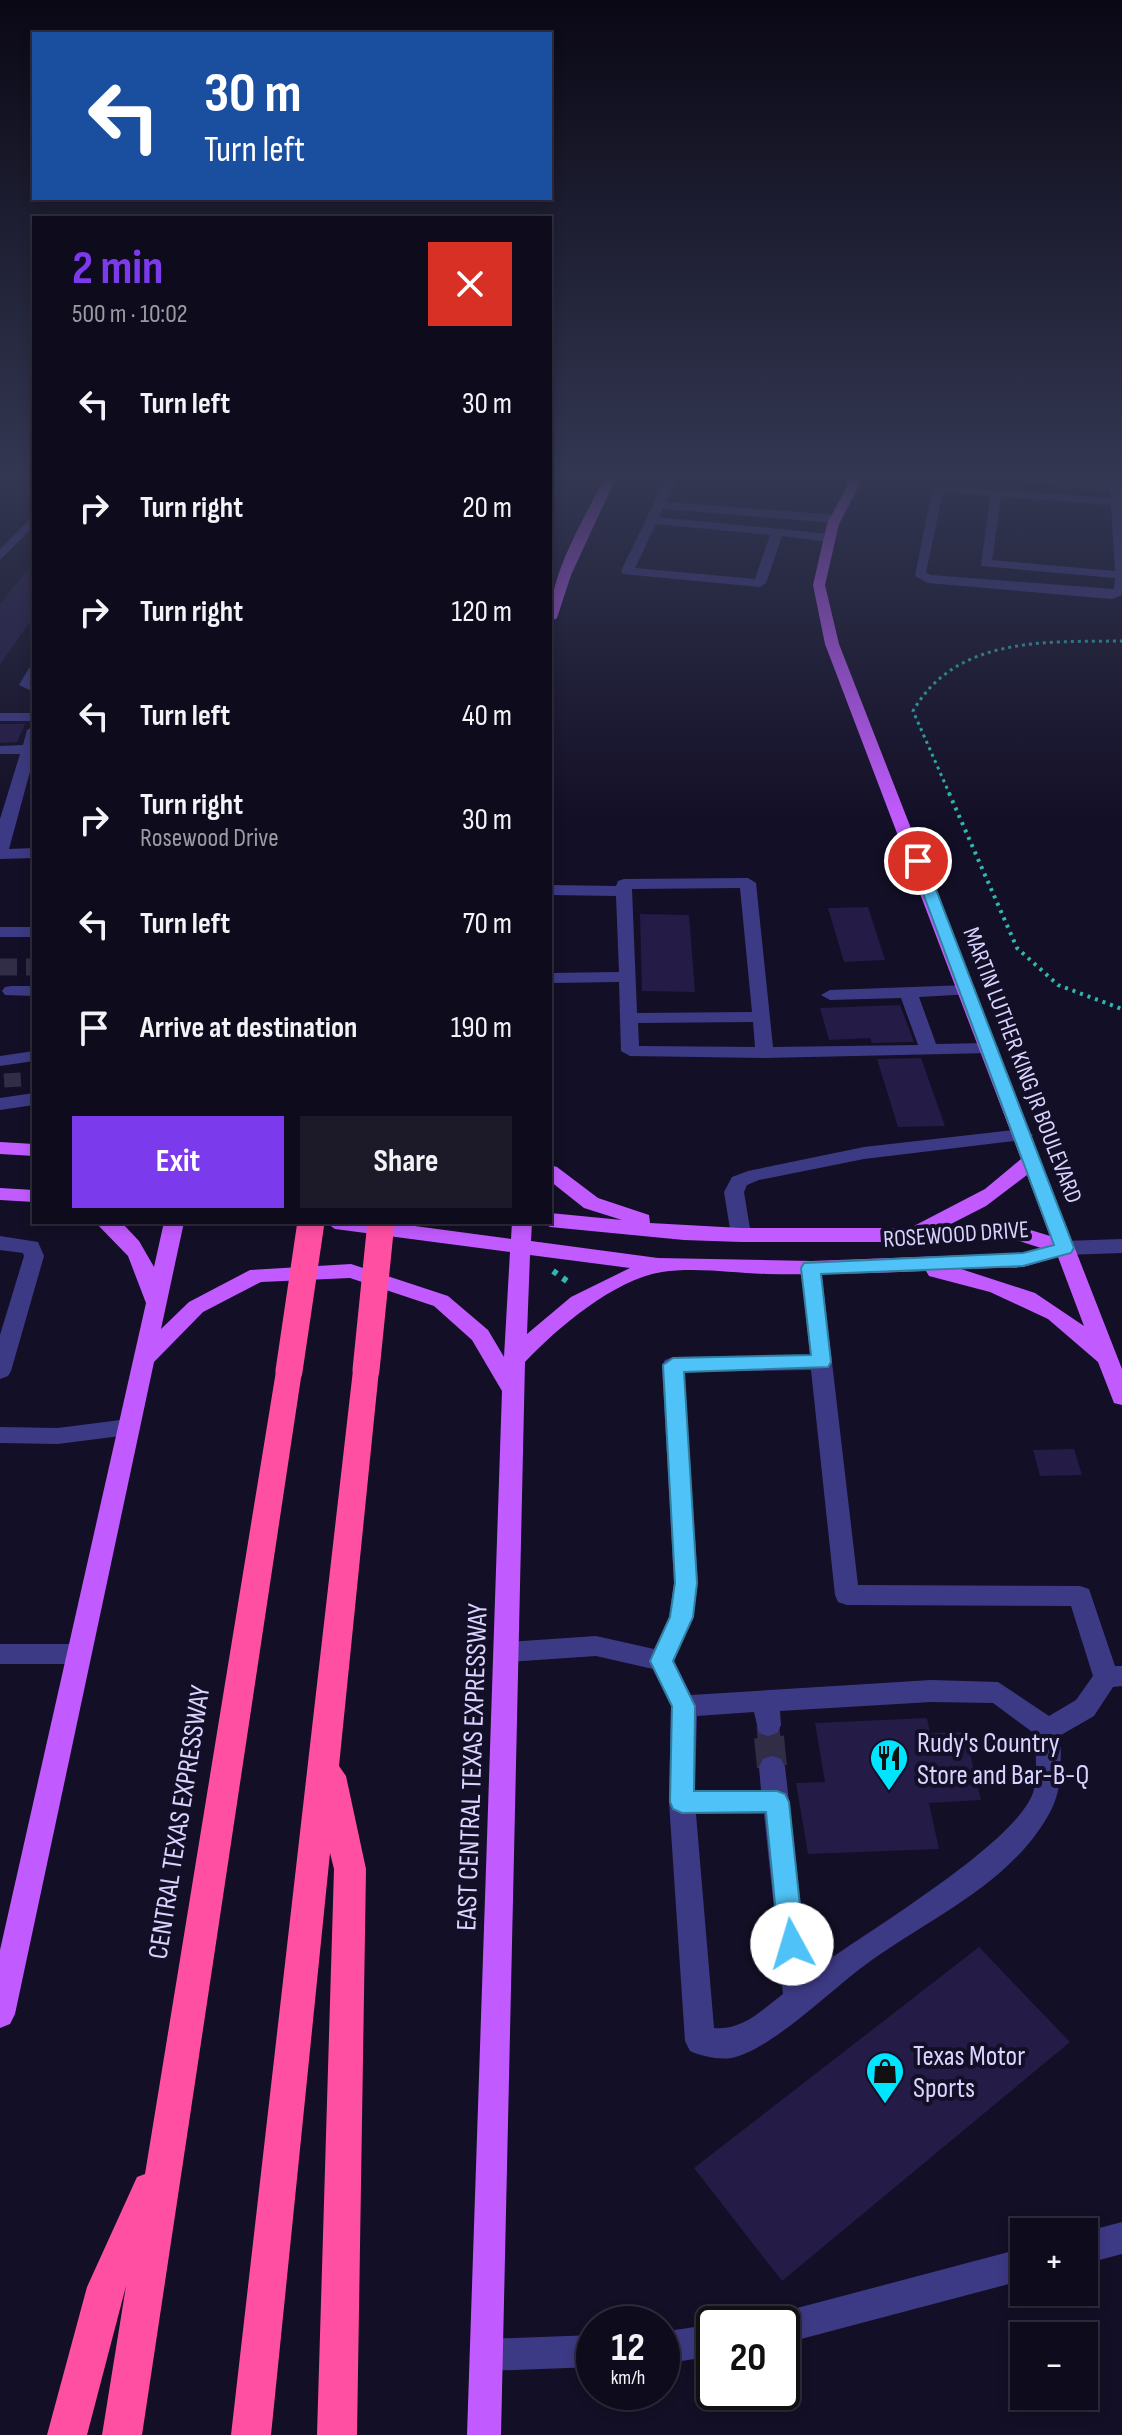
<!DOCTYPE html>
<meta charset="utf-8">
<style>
:root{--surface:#0e0b1c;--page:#1c1929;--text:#f1f3f6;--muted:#9b9ba3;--line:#2e2b3b;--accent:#7c3aed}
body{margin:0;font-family:"Sofia Sans Condensed",sans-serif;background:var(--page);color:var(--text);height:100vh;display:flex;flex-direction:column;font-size:30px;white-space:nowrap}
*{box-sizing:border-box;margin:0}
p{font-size:26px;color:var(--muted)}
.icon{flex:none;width:44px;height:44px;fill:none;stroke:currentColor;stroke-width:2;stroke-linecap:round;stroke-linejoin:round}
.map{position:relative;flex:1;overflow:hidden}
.details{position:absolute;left:32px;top:216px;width:520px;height:1008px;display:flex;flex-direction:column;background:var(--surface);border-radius:0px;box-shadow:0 4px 12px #0003,0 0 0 2px var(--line)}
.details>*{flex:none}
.hud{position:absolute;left:32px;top:32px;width:520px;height:168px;border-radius:0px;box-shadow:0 4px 12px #0003,0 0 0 2px var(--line);background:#1a4fa0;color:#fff;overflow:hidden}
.tools{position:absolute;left:1010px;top:2218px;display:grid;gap:16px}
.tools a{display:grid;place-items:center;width:88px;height:88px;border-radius:0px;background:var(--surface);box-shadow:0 4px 12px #0003,0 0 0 2px var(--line);font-size:40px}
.speed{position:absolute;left:576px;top:2306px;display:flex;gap:16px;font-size:40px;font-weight:700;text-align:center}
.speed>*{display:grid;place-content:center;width:104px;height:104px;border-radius:50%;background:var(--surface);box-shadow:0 4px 12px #0003,0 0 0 2px var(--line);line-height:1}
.speed small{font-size:20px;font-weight:400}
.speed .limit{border:4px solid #111;border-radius:12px;background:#fff;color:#111}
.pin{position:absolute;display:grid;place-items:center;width:68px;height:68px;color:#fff;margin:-34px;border:4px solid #fff;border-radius:50%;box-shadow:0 2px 8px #0007}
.me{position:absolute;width:88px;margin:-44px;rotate:354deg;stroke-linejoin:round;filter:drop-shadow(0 0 6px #0008)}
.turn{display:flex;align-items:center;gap:28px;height:168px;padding:0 40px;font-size:36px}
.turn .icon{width:104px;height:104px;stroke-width:2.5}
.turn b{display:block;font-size:56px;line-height:68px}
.round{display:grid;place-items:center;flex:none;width:84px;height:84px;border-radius:0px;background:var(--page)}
.head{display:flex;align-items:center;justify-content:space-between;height:136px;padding:0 40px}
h1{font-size:48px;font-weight:700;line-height:60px;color:var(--accent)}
.cta{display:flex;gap:16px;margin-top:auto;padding:16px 40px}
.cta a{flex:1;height:92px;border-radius:0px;background:var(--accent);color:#fff;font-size:32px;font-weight:700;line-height:92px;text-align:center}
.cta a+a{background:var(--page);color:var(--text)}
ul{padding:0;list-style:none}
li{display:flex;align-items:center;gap:24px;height:104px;padding:0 40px}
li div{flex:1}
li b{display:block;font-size:30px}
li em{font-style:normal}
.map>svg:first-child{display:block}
</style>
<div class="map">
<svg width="1122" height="2435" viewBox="0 0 1122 2435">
<rect width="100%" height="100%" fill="#130f26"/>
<g fill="#241b47">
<path d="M34 562V624H28L0 665V604Z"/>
<path d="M0 724H25L17 742 0 743Z"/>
<path d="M868 907 885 960 844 962 828 908Z"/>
<path d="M640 914 689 915 695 992 642 991Z"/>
<path d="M900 1005 914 1042 872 1043 870 1038 829 1040 820 1008Z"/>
<path d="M921 1058 945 1126 898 1127 877 1059Z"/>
<path d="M1074 1449 1082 1475 1040 1476 1033 1450Z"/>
<path d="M927 1718 930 1733 965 1732 981 1800 929 1803 939 1849 808 1854 796 1783 825 1782 815 1723Z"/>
<path d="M979 1947 1070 2042 782 2281 694 2168Z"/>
</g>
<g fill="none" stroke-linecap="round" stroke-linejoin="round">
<g stroke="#312d47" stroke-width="17" stroke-dasharray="17 9" stroke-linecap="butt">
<path d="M0 967H34"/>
<path d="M12 1073 13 1087"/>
</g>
<path stroke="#312d47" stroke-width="23" stroke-dasharray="23 11" stroke-linecap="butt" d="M768 1725 769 1739"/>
<path stroke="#312d47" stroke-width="30" stroke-dasharray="30 15" stroke-linecap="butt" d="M769 1737 772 1767"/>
<path stroke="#2fb8b0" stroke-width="3" stroke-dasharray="3 4" stroke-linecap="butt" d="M950 795 913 711C956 636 1046 642 1122 641"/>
<path stroke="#2fb8b0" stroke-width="4" stroke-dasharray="3 5" stroke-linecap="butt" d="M949 793 1017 948 1058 985 1122 1009"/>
<path stroke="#2fb8b0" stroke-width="6" stroke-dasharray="5 7" stroke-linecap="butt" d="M553 1271 571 1284"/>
<g fill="#3d3a85" fill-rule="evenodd">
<path d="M665 480H677L666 502 836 515 842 519 836 523 663 509 659 517 829 534 835 538 829 542 782 536 766 583 760 587 623 574 621 571ZM656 524 770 535 755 579 635 568Z"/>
<path d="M1021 480 1122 484V595L1112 599 928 583 915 576 932 490 939 486 1111 498 1110 491 1027 483ZM943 492 990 496 981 566 1115 578 1114 589 931 575 926 572ZM1001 497 1111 505 1115 571 992 560Z"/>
<path d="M34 515V526L0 560V549Z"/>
<path d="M34 667V692L19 685 29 668Z"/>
<rect x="0" y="713" width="34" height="8"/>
<path d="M34 726V757L9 849 34 848V858L0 859V819L20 754H0V746L23 745 27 730Z"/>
<path d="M748 878 756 883 773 1047 918 1045 901 998 830 1000 821 995 830 990 967 985 973 986 976 990 973 994 919 997 936 1044 990 1043 999 1048 990 1053 765 1058 630 1056 621 1051 619 982 550 983V973L619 972 616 896 550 895V885L616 886 618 881 624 879ZM740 888 752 1012 637 1013 632 889ZM753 1022 755 1047 639 1046 638 1023Z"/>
<rect x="0" y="927" width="34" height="10"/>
<path d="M11 986H34V996L5 995 2 991 5 987Z"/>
<path d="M34 1051V1061L0 1066V1056Z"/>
<path d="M34 1093V1105L0 1110V1098Z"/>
<path d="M1023 1129 1033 1135 1030 1139 864 1159 759 1180 747 1185 744 1192 751 1235 741 1242 731 1235 724 1192 732 1177 748 1171 864 1147Z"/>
<path d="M0 1236 38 1242 44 1256 11 1371 8 1376 0 1379V1335L24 1256 23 1253 0 1250Z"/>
<path d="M1122 1239V1253L1064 1255 1054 1248 1064 1241Z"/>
<path d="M811 1261 821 1268 858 1585 1080 1586 1089 1589 1115 1666H1122V1686L1113 1687 1094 1716 1061 1735C1060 1782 1064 1797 1034 1837 992 1892 921 1924 865 1965 831 1990 771 2050 731 2058 719 2060 701 2056 690 2051L685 2041 669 1802 671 1706 653 1669 596 1656 507 1662 498 1659 495 1652 498 1645 507 1642 596 1636 654 1649 669 1617 674 1583 662 1365 665 1360 673 1357 810 1355 801 1268ZM811 1370 835 1595 838 1602 847 1605 1071 1606 1093 1676 1076 1700 1049 1716 998 1682 931 1680 691 1695 674 1661 693 1617 698 1583 684 1372ZM931 1702 993 1703 1035 1734C1035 1751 1038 1772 1034 1789 1023 1841 856 1938 809 1974L785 1767 781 1759 772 1756 763 1759 759 1767 761 1790H695L697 1716 754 1712 759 1733 768 1736 777 1733 781 1725 780 1711ZM696 1814H764L783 1994C762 2010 742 2031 714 2028Z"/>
<path d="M128 1419 136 1421 139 1427 136 1433 128 1435 58 1444 0 1443V1427L58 1428Z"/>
<path d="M0 1644H79L88 1647 91 1654 88 1661 79 1664H0Z"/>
<path d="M1122 2222V2254L1084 2264V2232Z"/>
<path d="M1024 2248V2280L782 2344V2324H767L770 2316 782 2312Z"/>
<path d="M714 2324V2356L662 2364V2332Z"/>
<path d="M594 2335V2367L486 2371 474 2367 470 2355 474 2343 486 2339Z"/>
</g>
<g fill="#c25bff" fill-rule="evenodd">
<path d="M603 480H615L571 575 557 618 550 622C550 572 582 524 603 480Z"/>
<path d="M850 480H862L839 524 825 585 839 644 1122 1369V1405L1114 1403 1098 1362 1048 1319 990 1292 929 1276 926 1271C873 1273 820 1275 766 1274 733 1273 695 1267 662 1272 615 1279 557 1328 525 1362L501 2435H467L502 1391 472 1340 434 1306 350 1278 261 1282 203 1312 154 1362 15 2014 10 2024 0 2028V1950L146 1303 128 1256 95 1222 123 1224 139 1241 154 1267 164 1222H184L161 1329 189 1302 250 1270 351 1264 448 1296 488 1330 504 1357 510 1252 335 1229 325 1222H385L511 1239 512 1222H532L531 1241 658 1258 811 1261 1023 1253 1041 1248 1010 1238 937 1242H741L684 1240 550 1227 541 1222H550V1213L622 1220 584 1208 550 1181V1165L557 1167 598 1198 649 1215 650 1223 741 1228H910L985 1189 1021 1159 825 644 813 585 827 524ZM1027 1175 1050 1236 1011 1224 943 1228 986 1206ZM530 1255 630 1268 571 1297 527 1334ZM1058 1257 1084 1326 1035 1293 961 1269 1023 1267Z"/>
<path d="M0 1142 34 1144V1156L0 1154Z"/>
<path d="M0 1188 34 1190V1202L0 1200Z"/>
</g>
<g fill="#ff4fa3" fill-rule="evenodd">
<path d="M366 1361 375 1363 379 1370 339 1766 346 1776 366 1869 357 2435H317L334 1869 330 1853 271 2435H231L353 1370 357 1363Z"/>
<path d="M289 1362 298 1364 302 1371 142 2435H102L126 2286 87 2435H47L87 2287 137 2177 145 2174 276 1371 280 1364Z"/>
</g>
<g stroke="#ff4fa3" stroke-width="27">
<path d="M366 1370 381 1222"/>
<path d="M289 1371 311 1222"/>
</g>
</g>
<linearGradient id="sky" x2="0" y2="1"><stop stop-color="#0a0815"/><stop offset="0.58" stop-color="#333752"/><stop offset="1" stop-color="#333752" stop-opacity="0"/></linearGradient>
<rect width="1122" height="821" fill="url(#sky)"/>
<path fill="#4fc3f7" stroke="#337fa1" stroke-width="2" d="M918 857 925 861 1074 1248 1071 1253 1023 1266 821 1274 831 1362 828 1367 684 1372 697 1583 693 1617 673 1661 695 1706 694 1791H777L785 1794 789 1802 804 1944 801 1952 792 1955 783 1952 779 1944 766 1812 682 1813 673 1809 670 1802 672 1706 650 1661 670 1617 675 1583 663 1365 673 1358 811 1355 801 1268 804 1263 1023 1253 1054 1245 911 861Z"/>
<defs>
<g id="restaurant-pin" transform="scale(2)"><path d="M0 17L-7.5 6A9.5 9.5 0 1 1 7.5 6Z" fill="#00e5ff" stroke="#130f26"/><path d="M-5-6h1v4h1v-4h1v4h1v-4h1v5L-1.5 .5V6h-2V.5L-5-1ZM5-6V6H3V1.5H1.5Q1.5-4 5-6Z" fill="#111"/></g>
<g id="shop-pin" transform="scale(2)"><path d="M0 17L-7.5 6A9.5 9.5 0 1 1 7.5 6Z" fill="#00e5ff" stroke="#130f26"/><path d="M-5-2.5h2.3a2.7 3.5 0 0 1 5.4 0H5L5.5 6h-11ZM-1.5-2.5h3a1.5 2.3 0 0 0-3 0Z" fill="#111"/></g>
</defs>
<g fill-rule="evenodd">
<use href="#restaurant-pin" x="889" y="1758"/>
<use href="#shop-pin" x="885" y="2071"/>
</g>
<g text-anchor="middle" stroke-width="8" stroke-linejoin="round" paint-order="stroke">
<g font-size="24" fill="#d9d4ff" stroke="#130f26">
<text transform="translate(1023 1065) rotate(69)" y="8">MARTIN LUTHER KING JR BOULEVARD</text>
<text transform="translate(956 1234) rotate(-4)" y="8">ROSEWOOD DRIVE</text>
</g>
<g font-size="28" fill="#d9d4ff" stroke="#130f26" text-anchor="start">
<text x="917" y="1752">Rudy's Country<tspan x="917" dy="32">Store and Bar-B-Q</tspan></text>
<text x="913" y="2065">Texas Motor<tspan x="913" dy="32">Sports</tspan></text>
</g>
<g font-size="28" fill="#d9d4ff" stroke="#130f26">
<text transform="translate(471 1767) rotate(-88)" y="10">EAST CENTRAL TEXAS EXPRESSWAY</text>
<text transform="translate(178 1822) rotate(-81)" y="10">CENTRAL TEXAS EXPRESSWAY</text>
</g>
</g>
</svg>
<div class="tools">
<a>+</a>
<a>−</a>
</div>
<div class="speed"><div>12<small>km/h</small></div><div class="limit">20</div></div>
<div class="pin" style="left:918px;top:861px;background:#d93025"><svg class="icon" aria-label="arrive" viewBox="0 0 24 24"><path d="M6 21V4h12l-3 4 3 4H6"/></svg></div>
<svg class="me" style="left:792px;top:1944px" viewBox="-20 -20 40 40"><circle r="19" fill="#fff"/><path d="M0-13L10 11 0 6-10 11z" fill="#4fc3f7"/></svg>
<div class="hud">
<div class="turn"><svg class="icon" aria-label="left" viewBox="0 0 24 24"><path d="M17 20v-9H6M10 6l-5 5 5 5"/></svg><div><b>30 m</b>Turn left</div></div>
</div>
<section class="details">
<div class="head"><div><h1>2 min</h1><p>500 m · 10:02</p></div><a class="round" style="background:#d93025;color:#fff"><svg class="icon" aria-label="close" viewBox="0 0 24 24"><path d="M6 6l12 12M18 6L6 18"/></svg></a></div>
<ul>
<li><svg class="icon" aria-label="left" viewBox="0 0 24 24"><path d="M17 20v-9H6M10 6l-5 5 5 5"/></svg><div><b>Turn left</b></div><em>30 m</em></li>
<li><svg class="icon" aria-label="right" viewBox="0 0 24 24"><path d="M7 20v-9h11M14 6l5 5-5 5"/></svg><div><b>Turn right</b></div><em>20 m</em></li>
<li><svg class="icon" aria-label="right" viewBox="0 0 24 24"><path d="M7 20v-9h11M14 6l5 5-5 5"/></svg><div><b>Turn right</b></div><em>120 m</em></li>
<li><svg class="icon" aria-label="left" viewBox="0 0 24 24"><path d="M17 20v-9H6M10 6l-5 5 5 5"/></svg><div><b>Turn left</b></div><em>40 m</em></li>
<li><svg class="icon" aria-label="right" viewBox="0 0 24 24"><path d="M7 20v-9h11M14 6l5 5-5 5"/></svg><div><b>Turn right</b><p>Rosewood Drive</p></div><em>30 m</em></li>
<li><svg class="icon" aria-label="left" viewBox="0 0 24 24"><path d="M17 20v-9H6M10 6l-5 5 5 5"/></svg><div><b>Turn left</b></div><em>70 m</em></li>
<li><svg class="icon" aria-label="arrive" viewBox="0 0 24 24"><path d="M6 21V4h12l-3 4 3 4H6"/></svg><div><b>Arrive at destination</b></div><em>190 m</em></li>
</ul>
<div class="cta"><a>Exit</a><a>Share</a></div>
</section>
</div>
